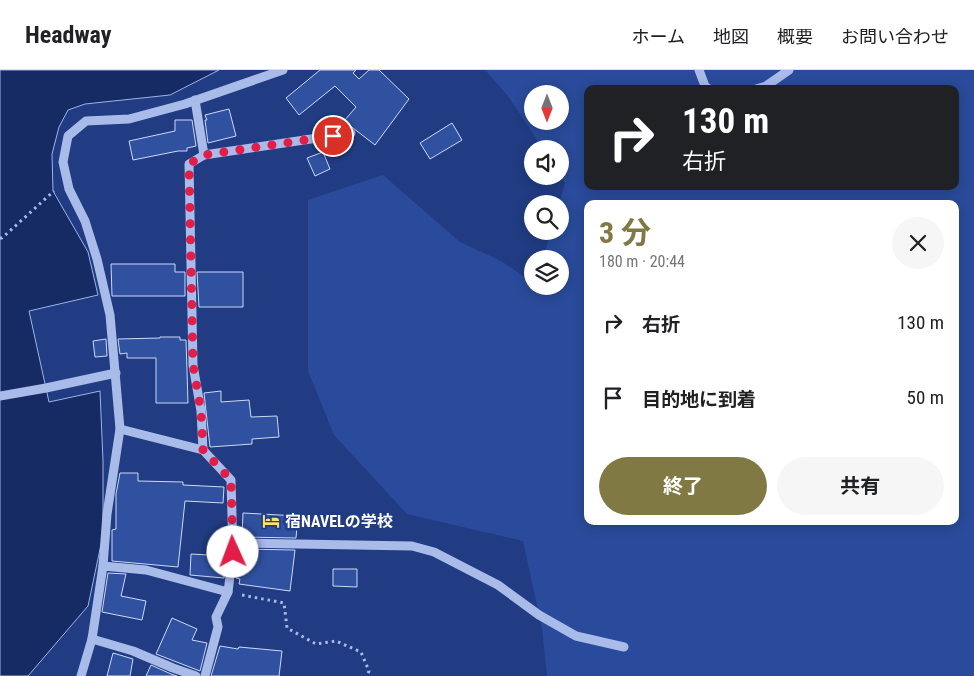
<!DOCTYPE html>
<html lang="ja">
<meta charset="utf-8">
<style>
:root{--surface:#fff;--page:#f6f6f6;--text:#202124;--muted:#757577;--line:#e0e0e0;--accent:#807943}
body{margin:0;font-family:"Roboto Condensed","Noto Sans JP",sans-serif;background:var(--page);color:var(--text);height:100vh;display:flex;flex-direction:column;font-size:19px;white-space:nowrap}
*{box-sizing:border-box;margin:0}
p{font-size:16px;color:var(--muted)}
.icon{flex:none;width:28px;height:28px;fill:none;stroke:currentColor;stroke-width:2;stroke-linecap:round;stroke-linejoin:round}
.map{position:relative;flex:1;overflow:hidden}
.drawer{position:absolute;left:584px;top:130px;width:375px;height:325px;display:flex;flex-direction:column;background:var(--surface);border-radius:10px;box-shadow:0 2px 12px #0003}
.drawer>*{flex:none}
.hud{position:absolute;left:584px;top:15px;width:375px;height:105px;border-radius:10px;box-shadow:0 2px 12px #0003;background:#202124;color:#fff;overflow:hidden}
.needle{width:32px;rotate:180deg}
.controls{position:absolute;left:524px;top:15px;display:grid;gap:10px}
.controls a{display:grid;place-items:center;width:45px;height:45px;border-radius:50%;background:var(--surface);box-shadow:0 2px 12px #0003;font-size:25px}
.pin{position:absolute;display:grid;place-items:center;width:42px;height:42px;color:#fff;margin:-21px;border:2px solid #fff;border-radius:50%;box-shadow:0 1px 5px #0007}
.me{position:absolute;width:55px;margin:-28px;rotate:358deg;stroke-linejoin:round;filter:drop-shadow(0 0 4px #0008)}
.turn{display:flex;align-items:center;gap:18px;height:105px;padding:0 15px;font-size:22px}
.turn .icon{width:65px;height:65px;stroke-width:2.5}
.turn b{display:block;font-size:35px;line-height:42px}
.round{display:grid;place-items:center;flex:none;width:52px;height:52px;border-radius:26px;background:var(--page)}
.overview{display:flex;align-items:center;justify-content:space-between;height:85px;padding:0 15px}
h1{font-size:30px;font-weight:700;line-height:38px;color:var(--accent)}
.button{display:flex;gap:10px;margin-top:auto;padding:10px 15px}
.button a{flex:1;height:58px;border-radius:30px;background:var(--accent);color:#fff;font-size:20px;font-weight:700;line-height:58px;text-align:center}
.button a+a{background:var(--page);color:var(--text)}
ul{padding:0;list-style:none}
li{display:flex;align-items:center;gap:15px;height:75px;padding:0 15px}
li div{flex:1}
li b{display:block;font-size:19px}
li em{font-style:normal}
header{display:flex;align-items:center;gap:30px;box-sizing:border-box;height:70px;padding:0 25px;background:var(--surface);border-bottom:1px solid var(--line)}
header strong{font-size:24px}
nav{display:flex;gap:28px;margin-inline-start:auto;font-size:18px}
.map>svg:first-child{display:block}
</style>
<header>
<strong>Headway</strong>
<nav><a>ホーム</a><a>地図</a><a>概要</a><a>お問い合わせ</a></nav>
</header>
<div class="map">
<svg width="974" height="606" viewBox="0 0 974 606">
<rect width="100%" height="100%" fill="#213c83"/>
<path fill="#2a4b9b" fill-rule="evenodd" d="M485 0H974V606H547L542 558 523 471 407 444 334 365 308 301V130L383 105 460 172 501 191 532 212V216H560V189H543L551 161H560L559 134 565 113 560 105V79H543L508 26ZM588 19H955V116H588ZM532 24H560V51H532ZM588 134H955V451H588Z"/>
<path fill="#162a63" stroke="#9cb3ea" d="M0 0H219L170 25 85 34 68 40 59 57 52 84 53 121 88 182 98 225 29 241 49 332 100 321 103 391V465L88 536 28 606H0Z"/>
<g fill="#3050a0" stroke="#ccd9f7">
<path d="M320 0H356L353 3 359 9 369 0H379L409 29 375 75 344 51 356 37 335 16 299 45 286 28Z"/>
<path d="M229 39 236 66 208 73 205 50H207L205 45Z"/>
<path d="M175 50H192L196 76 187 78V81H178L133 90 129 71 175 61Z"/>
<path d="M452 53 462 70 430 89 420 73Z"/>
<path d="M323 82 330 99 315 106 307 88Z"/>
<path d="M111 194H175V202H185V226H112Z"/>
<path d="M197 202H243V237H199Z"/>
<path d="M160 267H180V270H186L188 333H156V288H127V283L120 284 118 269 160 268Z"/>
<path d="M106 269 107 286 95 287 93 271Z"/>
<path d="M221 321V332L249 330 251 347 277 346 279 367 252 369V374L210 377 204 323Z"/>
<path d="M120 403H138V411L183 412V415L224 417 223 433 185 431 178 497 112 491V460L116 459V424Z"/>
<path d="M243 443 298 446 296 468 242 467Z"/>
<path d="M241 479 295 480 290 521 239 514 240 509 236 508Z"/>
<path d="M191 484 226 486 224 508 190 505Z"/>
<path d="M333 499H357V517L333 516Z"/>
<path d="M108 503 126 504 121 526 146 531 142 550 102 542Z"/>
<path d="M172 548 197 559 192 570 207 573 200 601 156 584Z"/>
<path d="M220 576 238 579 239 577 282 581 279 606H211Z"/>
<path d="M113 583 133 589 130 606H107Z"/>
<path d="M151 595 171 604 177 606H146Z"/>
</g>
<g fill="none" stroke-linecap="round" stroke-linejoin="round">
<g stroke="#a8bbe9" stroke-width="3" stroke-dasharray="2.5 4" stroke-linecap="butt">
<path d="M0 168H2L54 121"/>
<path d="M242 525 284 533 287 558 316 574 336 571 361 582 369 601 367 606"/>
</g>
<g stroke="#a8bbe9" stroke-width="9">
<path d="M699 0 705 16 709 19"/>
<path d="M756 19 766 16 789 0"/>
<path d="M195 30 204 85"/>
<path d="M0 326 46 318 116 303"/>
<path d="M120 359 203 380"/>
<path d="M233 473 412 476 434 482 498 515 539 545 576 566 624 577"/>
<path d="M103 496 146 500 228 522"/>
<path d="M92 569 133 581 173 598 196 606"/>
<path d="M81 606 92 569 103 496 107 444 120 359 110 245 97 189 85 151 69 119 63 92 68 66 86 51 129 49 185 34 283 0"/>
<path d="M205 606 218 557 216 547 228 522 233 482 231 410 203 380 201 341 193 295 189 94 204 85 351 63"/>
</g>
</g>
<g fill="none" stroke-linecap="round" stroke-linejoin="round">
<path stroke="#e11d48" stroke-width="9" stroke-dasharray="0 16.2" d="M233 482 231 410 203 380 201 341 193 295 189 94 204 85 333 66"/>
</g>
<defs>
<g id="hotel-bare" transform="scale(1.35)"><path d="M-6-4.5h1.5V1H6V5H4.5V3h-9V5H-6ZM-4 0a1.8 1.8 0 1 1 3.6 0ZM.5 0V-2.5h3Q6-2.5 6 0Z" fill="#f6e469" stroke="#213c83" stroke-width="2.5" paint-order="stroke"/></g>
</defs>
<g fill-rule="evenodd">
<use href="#hotel-bare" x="271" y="451"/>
</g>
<g text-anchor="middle" stroke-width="5" stroke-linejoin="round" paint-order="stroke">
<g font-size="16" font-weight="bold" fill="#fff" stroke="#213c83" text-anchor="start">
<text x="285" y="457">宿NAVELの学校</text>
</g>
</g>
</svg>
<div class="controls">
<a><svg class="needle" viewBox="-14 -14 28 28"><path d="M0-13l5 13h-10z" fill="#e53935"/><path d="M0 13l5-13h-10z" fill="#757577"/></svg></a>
<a><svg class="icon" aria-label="sound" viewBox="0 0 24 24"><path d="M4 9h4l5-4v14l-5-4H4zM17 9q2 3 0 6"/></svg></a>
<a><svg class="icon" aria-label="search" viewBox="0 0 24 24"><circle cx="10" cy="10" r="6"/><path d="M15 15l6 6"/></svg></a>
<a><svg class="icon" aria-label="layers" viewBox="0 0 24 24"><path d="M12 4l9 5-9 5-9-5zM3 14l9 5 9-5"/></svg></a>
</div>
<div class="pin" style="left:333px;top:66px;background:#d93025"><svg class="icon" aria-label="arrive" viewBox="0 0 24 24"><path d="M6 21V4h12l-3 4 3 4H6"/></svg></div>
<svg class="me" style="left:233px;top:482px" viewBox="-20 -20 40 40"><circle r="19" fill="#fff"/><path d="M0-13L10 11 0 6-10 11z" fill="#e11d48"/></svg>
<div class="hud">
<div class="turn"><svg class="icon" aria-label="right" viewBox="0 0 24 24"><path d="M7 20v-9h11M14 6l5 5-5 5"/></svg><div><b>130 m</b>右折</div></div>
</div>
<section class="drawer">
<div class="overview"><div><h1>3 分</h1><p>180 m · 20:44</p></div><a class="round"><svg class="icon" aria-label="close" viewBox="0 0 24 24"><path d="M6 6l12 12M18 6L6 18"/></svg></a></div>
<ul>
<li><svg class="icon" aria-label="right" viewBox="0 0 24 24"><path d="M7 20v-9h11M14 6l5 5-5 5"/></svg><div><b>右折</b></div><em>130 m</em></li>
<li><svg class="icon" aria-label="arrive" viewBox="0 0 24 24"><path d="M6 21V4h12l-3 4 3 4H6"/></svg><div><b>目的地に到着</b></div><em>50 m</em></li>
</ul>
<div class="button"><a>終了</a><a>共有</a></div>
</section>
</div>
